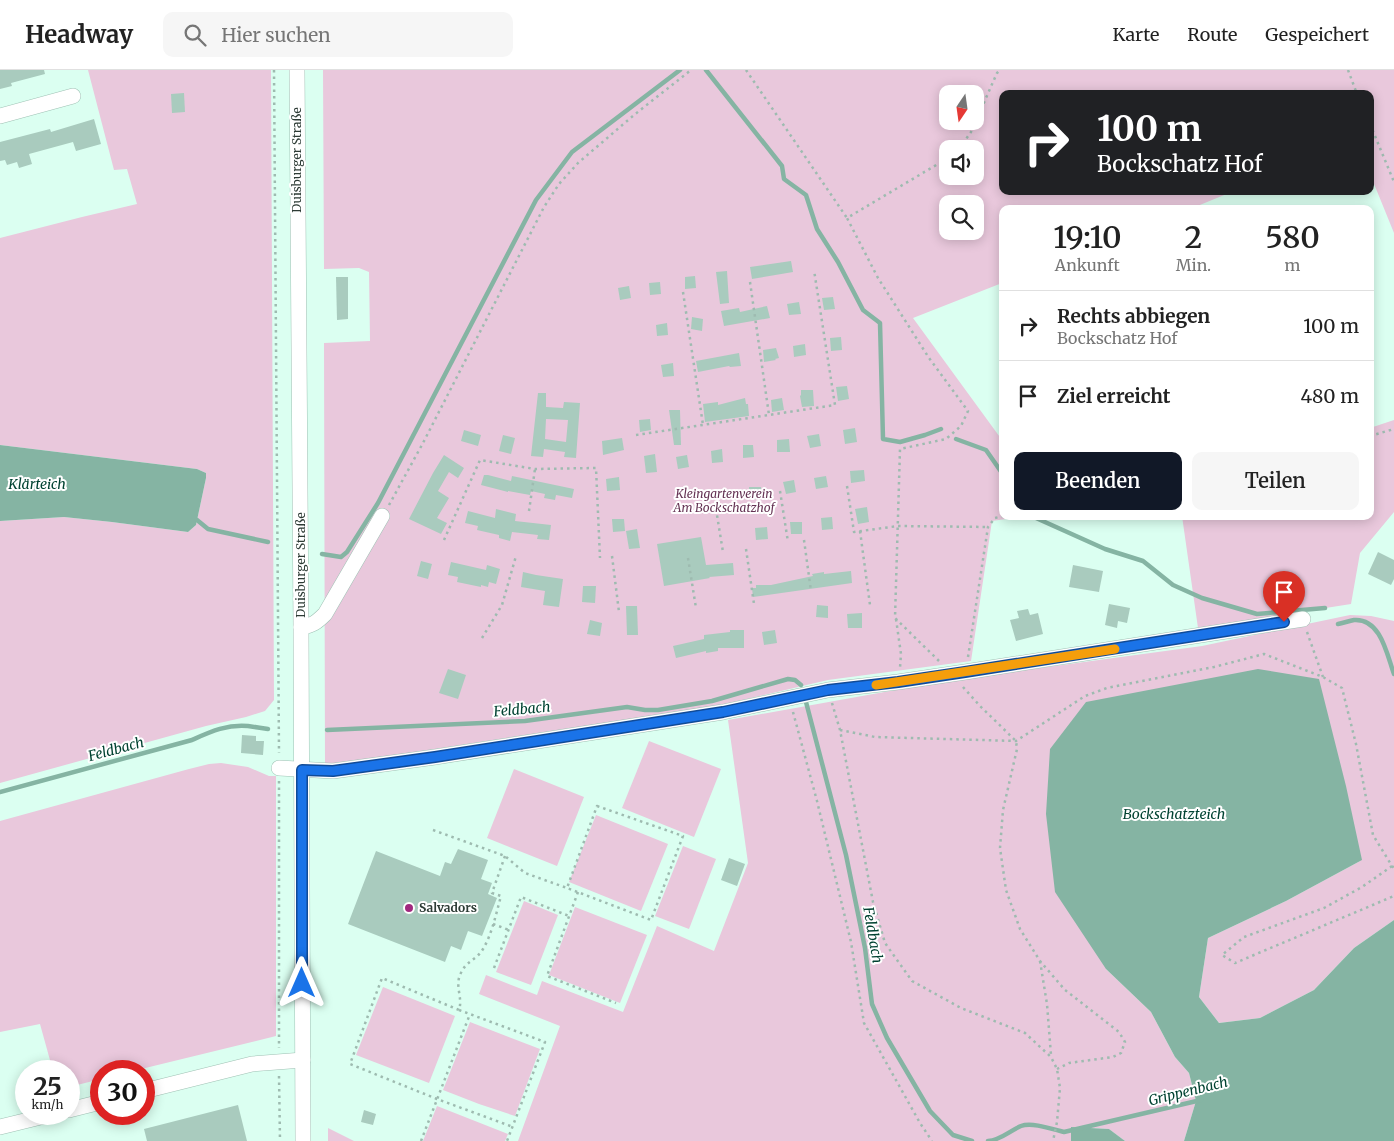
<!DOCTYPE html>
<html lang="de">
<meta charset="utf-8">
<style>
:root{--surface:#fff;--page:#f6f6f6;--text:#222;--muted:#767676;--line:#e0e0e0;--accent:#111827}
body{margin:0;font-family:Merriweather,serif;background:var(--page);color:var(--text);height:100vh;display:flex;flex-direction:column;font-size:19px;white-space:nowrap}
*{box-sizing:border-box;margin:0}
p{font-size:16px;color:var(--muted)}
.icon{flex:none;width:28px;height:28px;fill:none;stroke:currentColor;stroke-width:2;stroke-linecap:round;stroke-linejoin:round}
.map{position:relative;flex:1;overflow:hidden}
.sheet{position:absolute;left:999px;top:135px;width:375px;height:315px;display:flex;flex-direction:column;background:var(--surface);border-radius:10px;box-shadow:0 2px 12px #0003}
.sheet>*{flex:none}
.top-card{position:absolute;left:999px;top:20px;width:375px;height:105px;border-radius:10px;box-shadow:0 2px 12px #0003;background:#202124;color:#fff;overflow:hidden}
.needle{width:32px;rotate:193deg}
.tools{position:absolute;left:939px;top:15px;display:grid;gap:10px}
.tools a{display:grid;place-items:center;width:45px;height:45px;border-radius:10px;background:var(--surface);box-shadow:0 2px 12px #0003;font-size:25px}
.speed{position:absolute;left:15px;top:990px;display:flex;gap:10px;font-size:25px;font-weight:700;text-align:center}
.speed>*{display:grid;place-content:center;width:65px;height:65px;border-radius:50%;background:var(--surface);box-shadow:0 2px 12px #0003;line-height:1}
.speed small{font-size:12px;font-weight:400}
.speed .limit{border:8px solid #d22;background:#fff;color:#111}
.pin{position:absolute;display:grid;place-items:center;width:42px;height:42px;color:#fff;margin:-51px -21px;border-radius:50% 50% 50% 0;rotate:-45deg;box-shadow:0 0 5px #0007}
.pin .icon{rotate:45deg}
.me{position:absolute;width:55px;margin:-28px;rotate:0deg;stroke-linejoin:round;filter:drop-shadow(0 0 4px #0008)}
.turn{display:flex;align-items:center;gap:18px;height:105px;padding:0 15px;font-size:22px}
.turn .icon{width:65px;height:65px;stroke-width:2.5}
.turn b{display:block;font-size:35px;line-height:42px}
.eta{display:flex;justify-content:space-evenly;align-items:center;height:85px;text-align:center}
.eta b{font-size:30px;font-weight:600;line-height:35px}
.primary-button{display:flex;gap:10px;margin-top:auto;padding:10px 15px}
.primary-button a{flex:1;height:58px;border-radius:10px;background:var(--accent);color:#fff;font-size:20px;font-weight:600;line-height:58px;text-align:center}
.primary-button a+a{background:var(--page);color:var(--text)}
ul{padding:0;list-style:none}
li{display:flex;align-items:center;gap:15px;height:70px;padding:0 15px;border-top:1px solid var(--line)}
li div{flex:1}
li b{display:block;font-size:19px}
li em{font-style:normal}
header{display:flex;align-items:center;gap:30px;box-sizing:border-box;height:70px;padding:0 25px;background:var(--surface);border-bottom:1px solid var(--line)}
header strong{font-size:24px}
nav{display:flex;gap:28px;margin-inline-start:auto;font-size:18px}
.search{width:350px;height:45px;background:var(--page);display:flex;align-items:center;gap:12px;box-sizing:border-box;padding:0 18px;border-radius:10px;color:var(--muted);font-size:19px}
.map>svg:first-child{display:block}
</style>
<header>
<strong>Headway</strong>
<div class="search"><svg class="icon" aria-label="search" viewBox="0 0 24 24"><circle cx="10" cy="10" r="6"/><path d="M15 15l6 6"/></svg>Hier suchen</div>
<nav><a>Karte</a><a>Route</a><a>Gespeichert</a></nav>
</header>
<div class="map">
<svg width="1394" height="1071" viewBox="0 0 1394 1071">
<rect width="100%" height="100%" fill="#dbfff1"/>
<g fill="#e9c8dc" fill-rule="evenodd">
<path d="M88 0H271L274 630 265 641 246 647 206 656 0 713V451L64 447 112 452 188 462 196 455 206 408V403L197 399 0 375V168L82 147 137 134 127 99 114 100Z"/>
<path d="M323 0H1394V163L1370 104V24H1002V121H1234L1190 139H1002V213L913 248 1002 370V446H1027L992 451 971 591 828 610 721 635 325 696 324 273 370 271 369 202 359 198 324 199ZM948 24H975V51H948ZM948 79H975V106H948ZM948 134H975V161H948Z"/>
<path d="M1394 350V442L1360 483 1351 534 1198 558 1182 446H1370V358Z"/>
<path d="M1350 545 1371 546 1394 551V850L1354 878 1314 920 1260 948 1219 953 1199 927 1208 868 1286 831 1362 790 1106 899 1151 942 1175 987 1189 1003 1196 1031 1184 1071H1125L1109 1059 1071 1057V1071H518L560 956 479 924 486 905 537 925 542 911 623 942 657 856 714 881 748 793 728 650 951 610 1202 576Z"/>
<path d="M649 671 721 699 694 767 622 738Z"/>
<path d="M221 693 248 697 269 706H276V966L133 1001H101V1009L69 1017V1001H53L40 954 0 962V751L189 699 209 694Z"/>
<path d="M514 699 584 727 557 796 487 768Z"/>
<path d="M596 745 668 774 641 841 569 812Z"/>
<path d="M683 776 716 789 689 859 655 846Z"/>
<path d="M524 831 558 845 531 915 496 902Z"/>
<path d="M575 837 647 865 620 933 549 905Z"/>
<path d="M383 917 455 946 429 1013 356 985Z"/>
<path d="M470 952 540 979 515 1046 479 1034 443 1020Z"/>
<path d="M437 1036 508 1064 505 1071H423Z"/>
<path d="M328 1058 354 1071H328Z"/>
</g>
<g fill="#85b4a3">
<path d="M0 375 197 399 206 403V408L196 455 188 462 112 452 64 447 0 451Z"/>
<path d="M1258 599 1319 609 1346 716 1362 790 1286 831 1208 868 1199 927 1219 953 1260 948 1314 920 1354 878 1394 850V1071H1184L1196 1031 1189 1003 1175 987 1151 942 1106 899 1055 822 1046 744 1050 679 1086 632Z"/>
<path d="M1071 1057 1109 1059 1125 1071H1071Z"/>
</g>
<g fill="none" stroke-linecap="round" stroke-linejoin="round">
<g stroke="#85b4a3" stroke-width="4.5">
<path d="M706 0 782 96 784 109 806 125 817 159 838 192 863 240 880 253 883 369 900 372 925 365 941 359"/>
<path d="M956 369 986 380 1002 403"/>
<path d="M1036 448 1105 479 1143 491 1173 515 1202 528 1257 544 1325 538"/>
<path d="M197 450 208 459 268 472"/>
<path d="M322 484 341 487 347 482 378 433 536 130 572 82 680 0"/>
<path d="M1338 554C1343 553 1349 551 1354 550 1381 548 1387 585 1394 604"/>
<path d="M806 632 846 785 865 878 872 934 887 968 930 1041 953 1065 972 1071"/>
<path d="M327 660 525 651 627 637 645 640H658L712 631 788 609 795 610 801 615"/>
<path d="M0 722 192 670C210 662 227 654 248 656 255 657 261 658 268 659"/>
<path d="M988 1071C1001 1070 1009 1061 1021 1056 1032 1052 1052 1059 1064 1062L1201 1030"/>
</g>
</g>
<g fill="#a9cbbe" fill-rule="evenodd">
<path d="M0 0H44L45 4 11 13 12 16 0 19Z"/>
<path d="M184 23 185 42 172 43 171 24Z"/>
<path d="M94 49 101 74 76 81 73 72 29 84 32 94 19 98 17 92 7 95 5 90 0 91V72L50 59 51 62Z"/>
<path d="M791 191 793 202 752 209 750 197Z"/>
<path d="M727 201 729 233 720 234 716 202Z"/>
<path d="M695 206 696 218 685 219V207Z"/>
<path d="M336 207H348V249L337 250Z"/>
<path d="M660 212 661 224 650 225 649 213Z"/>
<path d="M629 216 631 228 620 230 618 218Z"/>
<path d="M833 227 835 239 824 240 822 228Z"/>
<path d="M799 232 801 244 789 245 787 234Z"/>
<path d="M767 236 770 248 724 256 721 241 739 238 740 242Z"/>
<path d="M692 247 703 249 702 261 691 259Z"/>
<path d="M667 253 668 265 657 266 656 255Z"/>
<path d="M841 267 842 280 831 281 830 268Z"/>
<path d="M805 274 806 285 794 287 793 276Z"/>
<path d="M776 278 779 288 775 289 776 290 764 292 763 280Z"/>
<path d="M739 283 741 296 730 297 729 296 698 302 696 291Z"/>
<path d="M673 293 674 306 663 307 661 295Z"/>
<path d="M847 316 849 329 838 331 836 317Z"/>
<path d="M801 320H813L814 336 802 337 800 326 801 325Z"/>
<path d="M538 323H546V337L563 338 564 332 580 333 576 388 564 387 565 382 544 379 543 387 531 386ZM546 349 568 350 566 372 545 369Z"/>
<path d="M745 328 746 334H748L749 346 705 352 703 334 718 332V335Z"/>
<path d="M782 328 784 340 772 342 771 330Z"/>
<path d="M669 340H680L681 375H674Z"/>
<path d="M650 349 651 360 640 362 639 350Z"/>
<path d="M855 358 857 372 845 374 843 360Z"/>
<path d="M464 360 481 365 478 376 461 371Z"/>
<path d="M819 364 821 376 810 378 807 366Z"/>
<path d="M503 365 515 368 511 384 499 381Z"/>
<path d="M622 368 624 380 603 385 602 371Z"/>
<path d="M789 369 790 382H777V370Z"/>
<path d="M743 375H753L754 387 743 388Z"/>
<path d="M722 379 723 392 712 393 711 381Z"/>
<path d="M655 384 657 402 646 403 644 386Z"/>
<path d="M444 385 464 398 458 408 449 402 438 421 449 428 437 448 447 453 441 464 409 449 433 403Z"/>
<path d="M687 385 689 397 678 399 676 387Z"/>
<path d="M864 400 865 411 851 413 850 401Z"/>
<path d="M484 405H488L511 411 512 406 574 419 572 428 556 425 555 430 544 428 545 424 531 421 530 425 508 421V422L481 415Z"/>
<path d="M826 406 828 417 816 419 814 408Z"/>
<path d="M619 407 620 420 607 421 606 409Z"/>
<path d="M794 410 796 422 786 424 783 412Z"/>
<rect x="749" y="417" width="12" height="12"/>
<path d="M867 437 869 452 858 454 855 439Z"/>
<path d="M496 439 516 444 515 451 551 455 549 470 537 469 538 465 512 462 510 471 499 468V465L477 460 478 456 465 453 468 441 495 448Z"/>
<path d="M832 447 833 459 822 460 821 448Z"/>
<path d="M612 449H624L625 461 613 462Z"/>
<path d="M790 452H802V464H791Z"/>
<path d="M767 457 768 469 756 470 755 458Z"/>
<path d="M637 459 640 478 629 479 626 461Z"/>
<path d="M701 467 706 495 733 493 734 505 709 507 710 508 664 516 657 474Z"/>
<path d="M1378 482 1394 490V509L1391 515 1368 504Z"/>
<path d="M421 491 432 494 428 509 417 506Z"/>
<path d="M451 492 486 500 487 495 500 499 496 514 489 512 488 517 481 515V517L457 512 458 507 448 505Z"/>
<path d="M1073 495 1103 501 1099 522 1069 517Z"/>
<path d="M851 501 852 513 753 527 752 518H756V515H771L813 506 812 504 824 502V504Z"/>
<path d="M523 502 536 505 563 509 559 537 543 535 545 521 521 517Z"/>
<path d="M583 516H596L595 533 582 532Z"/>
<path d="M1109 534 1130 538 1127 553 1118 551 1117 558 1105 555Z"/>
<path d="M817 535 828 536V548L816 547Z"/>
<path d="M626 536H637L638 565H627Z"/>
<path d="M1028 539 1030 545 1038 543 1043 564 1016 571 1010 550 1019 548 1017 541Z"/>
<path d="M862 543V558H848L847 544Z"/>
<path d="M590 550 602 553 600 566 587 564Z"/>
<path d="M730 560H744V578H718V581L706 583V581L676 588 673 576 704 569V565L730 562Z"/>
<path d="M775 560 777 573 764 575 762 562Z"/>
<path d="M448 599 466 605 458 629 439 623Z"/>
<path d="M242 665 256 666V671H264L263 685 241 683Z"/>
<path d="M458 779 488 790 481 809 492 813 488 824 497 828 482 866 468 861 461 880 451 876 445 892 348 854 376 781 440 806 445 792 451 794Z"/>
<path d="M729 788 745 794 737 816 721 810Z"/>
<path d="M238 1035 247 1071H147L144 1059Z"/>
<path d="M364 1040 376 1044 373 1055 361 1052Z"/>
</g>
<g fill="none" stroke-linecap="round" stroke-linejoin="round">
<g stroke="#9fc1b4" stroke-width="16">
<g id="minor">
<path d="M297 0 301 557 303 1071"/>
<path d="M0 46 73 26"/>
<path d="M301 557C312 556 317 552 325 544L382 446"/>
<path d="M279 698 333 701 435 687 723 642 828 620 898 612 965 602 1303 549"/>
<path d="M144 1021 252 994 303 990"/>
<path d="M69 1040 101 1032"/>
<path d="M0 1057 53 1044"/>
</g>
</g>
<g stroke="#9ebbb0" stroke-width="2.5" stroke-dasharray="2.5 4" stroke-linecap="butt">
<path d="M274 0 279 683"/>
<path d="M746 0 847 148"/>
<path d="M1348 0 1357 24"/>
<path d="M1370 54 1394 112"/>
<path d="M959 79 971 62 997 3 1000 0"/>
<path d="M750 212 769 345"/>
<path d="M683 222 703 355"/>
<path d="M636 365 835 335 814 200"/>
<path d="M1370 366 1394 359"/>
<path d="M847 416 854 462 898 456 988 457"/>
<path d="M780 421 788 472"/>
<path d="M389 435 423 373 544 137 559 114 578 93 634 45 691 0"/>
<path d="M716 439 723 482"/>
<path d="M529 441 535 399"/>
<path d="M860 461 870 535"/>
<path d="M444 470 480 390 535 399 596 398 600 488"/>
<path d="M804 470 811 521"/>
<path d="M746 479 754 534"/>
<path d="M612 486 619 542"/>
<path d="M688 488 696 538"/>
<path d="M896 549 901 584 900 598"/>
<path d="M1307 562 1323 607"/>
<path d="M482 568 502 535 516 486"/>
<path d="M968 587 988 457 995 448 1003 446"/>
<path d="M939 591 895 548 900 379 946 369 961 356 968 341 929 288 878 208 847 148 948 88"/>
<path d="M963 617 980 636 1016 671 1017 679 1003 740 1000 778 1006 820 1020 859 1040 891 1065 920 1119 962 1125 972 1121 983 1113 987 1069 993 1057 999"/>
<path d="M832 633 840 660 873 832 885 873 912 911 961 938 1025 963 1051 987 1057 999 1060 1018 1057 1052 1053 1071"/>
<path d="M793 642 817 731 851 872 864 953 920 1053 932 1071"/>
<path d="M840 660 875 667 1016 671 1085 626 1107 618 1214 597 1264 584 1323 607 1342 618 1356 674 1373 765 1392 796 1394 798"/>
<path d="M279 711V978"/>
<path d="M597 736 683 766 651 850 567 818Z"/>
<path d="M433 760 505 786 525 803 567 818"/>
<path d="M505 786 492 823 501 826C496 844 492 864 483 879 476 891 466 890 460 905 455 917 463 928 459 940L382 908 350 994 437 1029 513 1057"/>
<path d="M1392 796 1362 817 1324 838 1244 867 1222 885 1235 893 1394 826"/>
<path d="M578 822 547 906 616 933"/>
<path d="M493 854 509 860"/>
<path d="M1040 891 1047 934 1051 985"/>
<path d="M494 898 521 827 569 846"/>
<path d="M459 940 545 972 507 1071"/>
<path d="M279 1006 280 1071"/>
<path d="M421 1071 470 944"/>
</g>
<use href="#minor" stroke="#fff" stroke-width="15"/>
</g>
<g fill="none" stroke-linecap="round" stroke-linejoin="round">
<g stroke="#114b97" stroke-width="12">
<path id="route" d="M302 913V700L333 701 435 687 723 642 828 620 898 612 965 602 1284 552"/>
</g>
<use href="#route" stroke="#1a73e8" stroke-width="9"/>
<path stroke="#f59e0b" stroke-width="9" d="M876 615 1115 579"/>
</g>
<circle fill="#a1287f" stroke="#fff" stroke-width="2" cx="409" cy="838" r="5"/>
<g text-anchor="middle" stroke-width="4" stroke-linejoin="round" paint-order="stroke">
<g font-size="12" fill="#2d3b35" stroke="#fff">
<text transform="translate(297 90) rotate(-90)" y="4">Duisburger Straße</text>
<text transform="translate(301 495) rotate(-90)" y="4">Duisburger Straße</text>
</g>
<g font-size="12" font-style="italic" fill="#643253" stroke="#fff">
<text x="724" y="428">Kleingartenverein<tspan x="724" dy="14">Am Bockschatzhof</tspan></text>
</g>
<g font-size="12" font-weight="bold" fill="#2d3b35" stroke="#fff" text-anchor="start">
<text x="419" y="842">Salvadors</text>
</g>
<g font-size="14" font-style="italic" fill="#004231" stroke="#fff">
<text x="37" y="419">Klärteich</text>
<text transform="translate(522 639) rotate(-5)" y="5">Feldbach</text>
<text transform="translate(116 679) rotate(-15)" y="5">Feldbach</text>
<text x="1174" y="749">Bockschatzteich</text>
<text transform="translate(873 865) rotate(80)" y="5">Feldbach</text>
<text transform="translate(1188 1021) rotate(-14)" y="5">Grippenbach</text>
</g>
</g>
</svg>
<div class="tools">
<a><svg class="needle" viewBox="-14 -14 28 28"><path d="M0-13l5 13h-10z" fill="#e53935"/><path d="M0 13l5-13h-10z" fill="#767676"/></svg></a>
<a><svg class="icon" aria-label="sound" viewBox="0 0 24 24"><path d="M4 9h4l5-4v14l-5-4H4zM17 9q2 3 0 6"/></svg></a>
<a><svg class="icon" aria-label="search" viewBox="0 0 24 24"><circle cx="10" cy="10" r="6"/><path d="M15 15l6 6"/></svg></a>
</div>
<div class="speed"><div>25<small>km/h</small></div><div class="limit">30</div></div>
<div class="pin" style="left:1284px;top:552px;background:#d93025"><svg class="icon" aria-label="arrive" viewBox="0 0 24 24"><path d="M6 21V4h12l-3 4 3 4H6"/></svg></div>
<svg class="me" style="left:302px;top:913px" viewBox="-20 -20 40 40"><path d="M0-17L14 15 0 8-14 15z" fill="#1a73e8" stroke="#fff" stroke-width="4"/></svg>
<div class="top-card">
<div class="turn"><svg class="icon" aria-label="right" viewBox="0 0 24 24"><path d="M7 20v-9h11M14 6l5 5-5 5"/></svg><div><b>100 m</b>Bockschatz Hof</div></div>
</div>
<section class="sheet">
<div class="eta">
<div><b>19:10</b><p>Ankunft</p></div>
<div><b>2</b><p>Min.</p></div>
<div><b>580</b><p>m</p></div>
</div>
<ul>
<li><svg class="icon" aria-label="right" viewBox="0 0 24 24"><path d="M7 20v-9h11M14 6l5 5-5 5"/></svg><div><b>Rechts abbiegen</b><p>Bockschatz Hof</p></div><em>100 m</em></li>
<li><svg class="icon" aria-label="arrive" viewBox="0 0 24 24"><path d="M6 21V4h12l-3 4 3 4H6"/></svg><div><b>Ziel erreicht</b></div><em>480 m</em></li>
</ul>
<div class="primary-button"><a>Beenden</a><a>Teilen</a></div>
</section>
</div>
